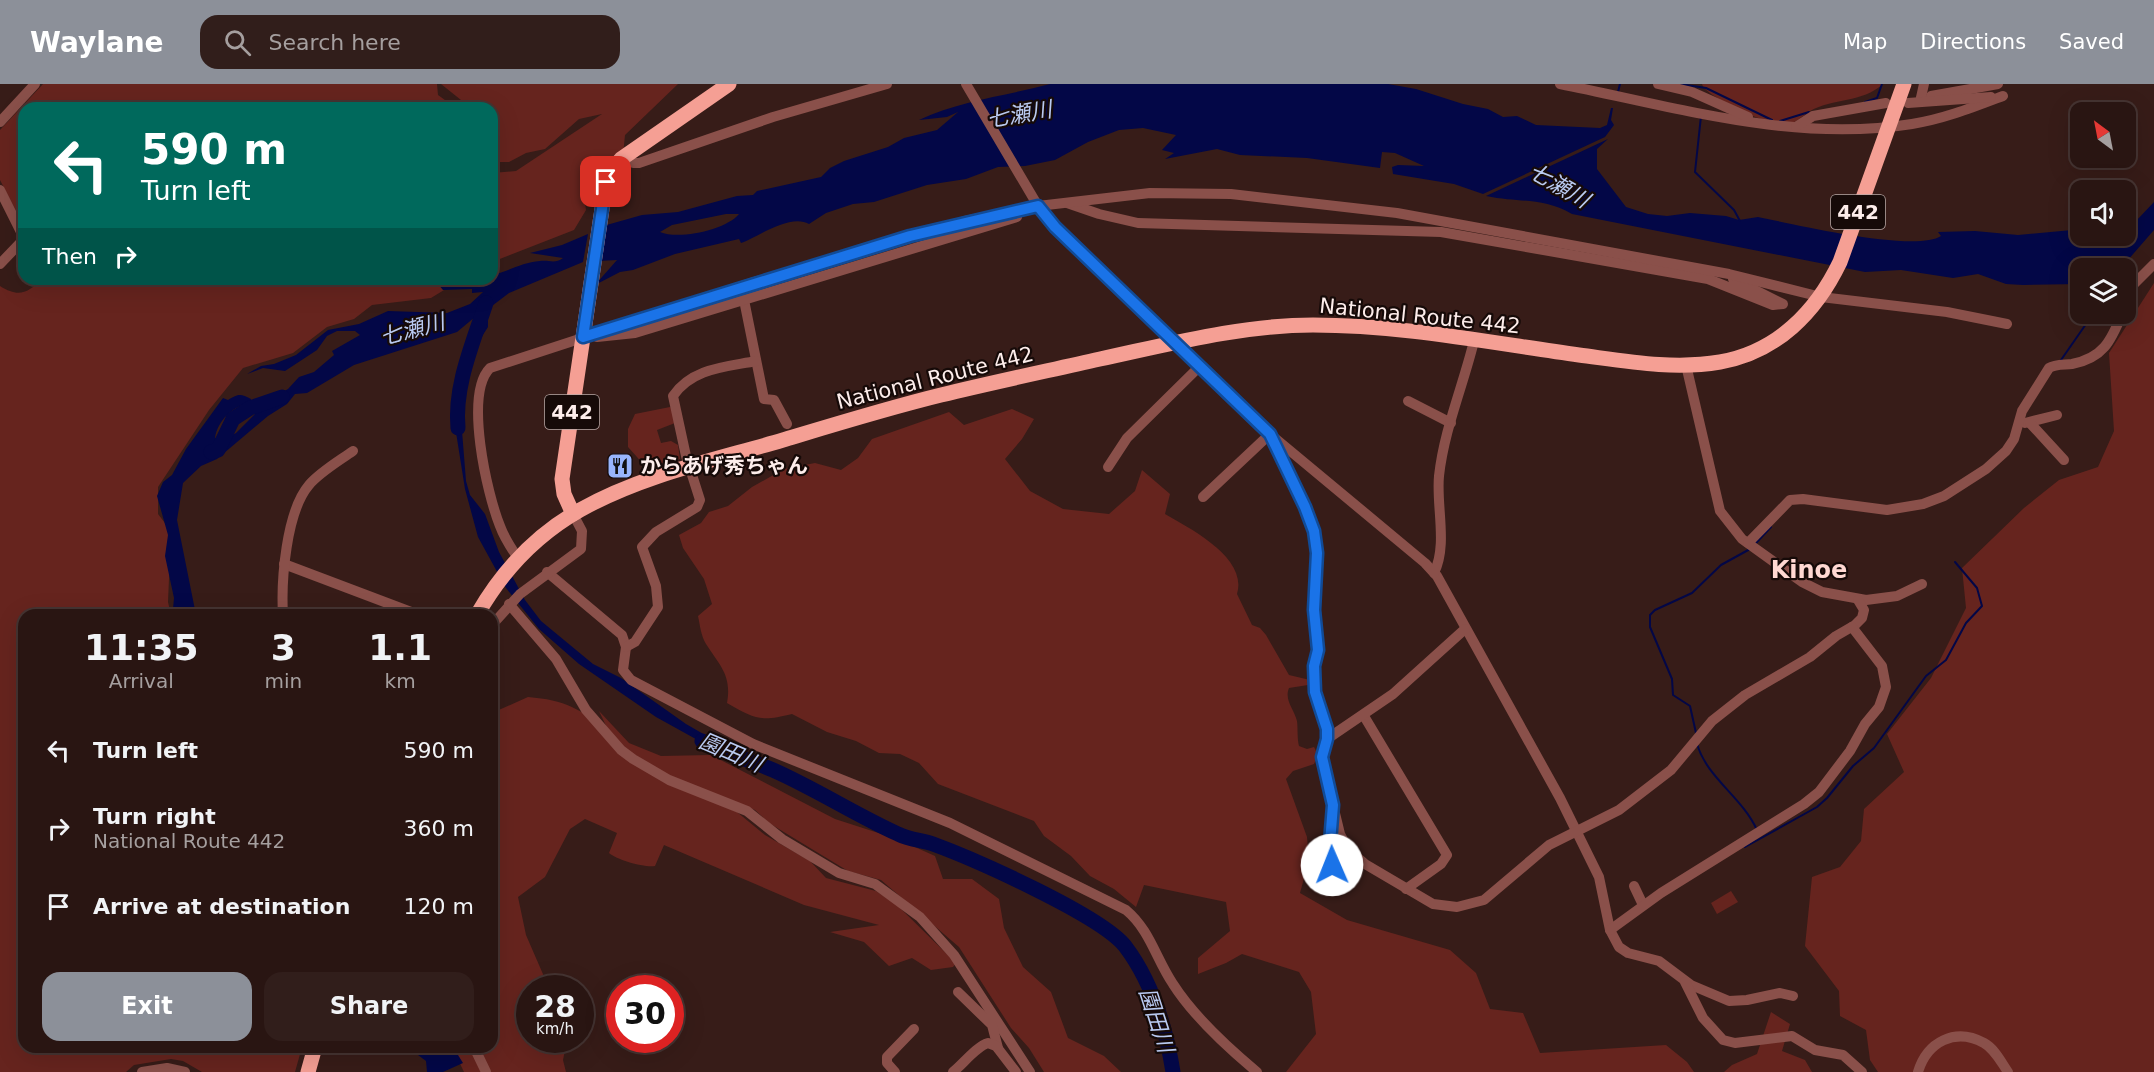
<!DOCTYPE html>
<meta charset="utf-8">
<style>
:root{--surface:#291512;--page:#311e1b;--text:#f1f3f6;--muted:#a59f9f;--line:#453432;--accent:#8c9099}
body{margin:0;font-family:"DejaVu Sans","Noto Sans JP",sans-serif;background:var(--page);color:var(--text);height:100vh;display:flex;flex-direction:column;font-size:22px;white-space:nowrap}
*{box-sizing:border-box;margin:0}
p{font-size:20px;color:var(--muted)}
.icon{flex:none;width:33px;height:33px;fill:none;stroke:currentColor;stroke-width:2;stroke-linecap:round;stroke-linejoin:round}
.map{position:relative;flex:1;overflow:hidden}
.panel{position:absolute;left:18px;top:525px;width:480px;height:444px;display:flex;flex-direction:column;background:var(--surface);border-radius:18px;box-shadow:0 6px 24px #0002,0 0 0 2px var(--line)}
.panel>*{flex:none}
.banner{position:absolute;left:18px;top:18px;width:480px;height:183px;border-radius:18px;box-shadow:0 6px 24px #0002,0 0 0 2px var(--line);background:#00695c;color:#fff;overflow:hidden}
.needle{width:39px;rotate:328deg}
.controls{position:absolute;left:2070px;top:18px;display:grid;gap:12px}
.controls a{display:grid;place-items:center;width:66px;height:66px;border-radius:12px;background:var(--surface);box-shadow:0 6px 24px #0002,0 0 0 2px var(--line);font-size:30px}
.speed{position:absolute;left:516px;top:891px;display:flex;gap:12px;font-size:30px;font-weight:700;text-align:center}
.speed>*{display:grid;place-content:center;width:78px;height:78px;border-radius:50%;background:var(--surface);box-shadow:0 6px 24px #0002,0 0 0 2px var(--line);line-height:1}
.speed small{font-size:15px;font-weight:400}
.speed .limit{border:9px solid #d22;background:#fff;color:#111}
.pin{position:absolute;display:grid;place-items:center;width:51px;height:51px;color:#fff;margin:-26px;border-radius:12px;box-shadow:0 3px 9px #0006}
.me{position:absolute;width:66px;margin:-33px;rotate:359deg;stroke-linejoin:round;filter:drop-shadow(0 0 4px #0008)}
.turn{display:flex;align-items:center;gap:21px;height:126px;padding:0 24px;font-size:27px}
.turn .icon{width:78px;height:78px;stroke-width:2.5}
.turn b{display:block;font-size:42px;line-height:51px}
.then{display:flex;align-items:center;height:57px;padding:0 24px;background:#0003;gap:12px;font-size:22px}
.eta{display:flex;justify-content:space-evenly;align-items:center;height:102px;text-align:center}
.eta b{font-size:36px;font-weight:600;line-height:42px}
.cta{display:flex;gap:12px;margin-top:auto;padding:12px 24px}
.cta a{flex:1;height:69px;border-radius:18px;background:var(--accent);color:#fff;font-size:24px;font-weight:600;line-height:69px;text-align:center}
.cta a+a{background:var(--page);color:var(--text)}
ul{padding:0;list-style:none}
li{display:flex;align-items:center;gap:18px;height:78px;padding:0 24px}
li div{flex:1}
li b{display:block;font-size:22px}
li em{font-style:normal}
header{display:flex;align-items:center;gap:36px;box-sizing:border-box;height:84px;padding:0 30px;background:var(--accent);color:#fff}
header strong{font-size:28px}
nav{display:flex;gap:33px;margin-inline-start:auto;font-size:21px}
.search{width:420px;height:54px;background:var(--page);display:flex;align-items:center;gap:15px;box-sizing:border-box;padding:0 21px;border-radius:18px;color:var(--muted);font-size:22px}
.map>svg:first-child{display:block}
</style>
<header>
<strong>Waylane</strong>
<div class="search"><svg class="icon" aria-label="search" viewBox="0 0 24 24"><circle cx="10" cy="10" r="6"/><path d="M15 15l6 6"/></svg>Search here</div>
<nav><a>Map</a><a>Directions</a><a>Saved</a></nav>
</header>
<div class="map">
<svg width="2154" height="988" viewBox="0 0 2154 988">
<rect width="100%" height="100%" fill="#371c18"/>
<g fill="#66241e">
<path d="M43 0H437L438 11 456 24H24V142L0 96V46Z"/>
<path d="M441 0H678L625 51 623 71 609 77 583 104 586 126 574 146 492 178V89L516 87 602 30 579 35 545 65 526 69 509 78H492V24H471Z"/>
<path d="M1702 0H1883C1862 19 1833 14 1810 27 1803 32 1794 40 1786 41 1772 43 1705 13 1702 0Z"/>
<path d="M43 195H462L431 214 372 221 354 235 327 243 293 269 243 284 209 326 158 403V430L171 447 168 518 171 531H24V963H302L295 988H202L183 977 171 975 134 981 126 988H0V202C19 214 27 209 43 195Z"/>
<path d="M2154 199V988H1878L1870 976 1866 946 1840 932 1839 907 1805 862 1812 793 1840 783 1861 757 1864 725 1904 688 1887 650 1931 594 1966 524 1962 484 2024 424 2059 396 2098 383 2114 347 2109 269Z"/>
<path d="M670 323 674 325 675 339 657 346 661 359 671 357 678 361 680 375 646 383 628 363V345L635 330Z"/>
<path d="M1012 325 1034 335 1022 355 1005 375 1030 407 1063 425 1109 430 1135 407 1142 386 1170 410 1165 430C1191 445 1248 474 1237 510L1252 541 1260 544 1266 551 1289 591 1310 596 1308 601 1289 604C1284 616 1294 625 1297 637 1298 645 1297 654 1299 662L1307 665 1314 663 1318 671 1314 680 1293 687 1286 695 1307 753 1309 776 1300 809 1347 836 1450 866 1476 889 1490 925 1523 929 1540 969 1666 961 1687 978 1694 988H1286L1316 950 1311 908 1299 888 1242 870 1226 879 1198 890V874L1230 847 1226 818 1144 801 1136 823 1114 805 1090 792 1071 772 1044 752 1034 737 938 700 919 679 900 670 879 669 856 657 827 648 792 630C760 638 755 635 727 619 732 591 720 582 706 560 701 552 700 541 698 532L712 520 704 495 683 464 679 451 701 439 709 428 728 422 752 403 784 385 815 379 841 386 858 374 872 355 949 328 964 341Z"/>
<path d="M528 613C565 616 581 625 609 648L599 627 629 659 661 672 711 671 835 735 897 755 935 772 943 795H972L999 815 1004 844 1023 883 1051 908 1068 954 1104 972 1121 988H1044L1029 964 1011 944 959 863 881 796 848 787 769 739 755 726 671 693 662 697 737 728 765 751 810 777 826 794 876 807 897 821 956 879 953 883 931 886 912 874 889 882 864 858 830 848 879 841 804 821 664 761 655 782C645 784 617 776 609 769L617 749 585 735 570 745 545 793 518 813 526 851 549 904H530V956H567L563 976 566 988H464L452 963H492V629Z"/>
<path d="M1731 807 1738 818 1717 830 1711 819Z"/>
<path d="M1771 928 1790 940 1782 967 1805 976 1812 988H1724L1732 981 1757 970Z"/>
</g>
<g fill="#030747" fill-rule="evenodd">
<path d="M1050 0H1388L1416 5 1463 20 1488 25 1503 33 1517 32 1536 41 1600 44 1607 41 1611 24H1613L1611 36 1614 41 1605 53 1483 110 1454 100 1393 90 1392 83 1398 81 1424 82 1395 69 1382 68 1380 84 1307 74 1240 71 1217 65 1165 75 1174 69 1162 66 1176 51 1143 44 1119 46 1088 58 1055 76 1025 82 998 83 966 95 927 101 874 118 853 120 826 129 809 140C790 129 756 154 741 159L739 155 675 170 633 186 620 188 595 201 617 176 598 177 603 142 642 131 678 128 737 112 753 111 757 107 821 93 830 84 844 77 888 63 904 54 937 46 958 28 947 33 919 36C961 16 1006 12 1050 0ZM726 130H739C726 146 679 156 660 148L672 141Z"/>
<path d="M1608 55 1597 65V85L1626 123 1648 130 1667 132 1690 129 1726 132 1739 136 1758 133C1793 140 1915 169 1941 152L1938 148 1975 147 2018 151 2072 146H2080V152H2126V135L2136 137 2154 118V146L2121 184H2080V200L2023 201 2006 200 1978 190 1953 194 1901 186 1865 188 1572 130C1542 113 1520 119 1486 112Z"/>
<path d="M588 150 583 178 509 209 488 225V243L474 265 466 290 462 347 466 397 470 411 485 430 499 468 525 516 541 537 593 580 621 594 686 640 745 674 772 685 703 659 656 633 579 580 539 545 506 504 478 453 465 405 455 342V327L462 317V280L483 242 481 228 457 248 354 281 307 309 295 310 287 320 268 332 217 375 201 382 183 399 177 436 196 531H181L173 525 174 514 165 472 168 451 157 412 163 398 172 391 186 365 223 314 228 316C239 309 241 310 251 315L250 319C234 321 217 337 215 354L224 356 236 349 270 315 288 305 299 293 314 288 334 271 332 267 360 251 355 247H337L327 252 317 266 285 287 263 284 247 290 261 282 274 280 296 271 328 246 359 240 388 227 447 229 470 220 483 208 472 209V205L443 206 438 200C455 207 474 195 492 195V191C508 188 522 178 540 177 550 176 555 180 563 174L530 169 562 161Z"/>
<path d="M417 963H453L463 979 443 988H427L426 977 418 971Z"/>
</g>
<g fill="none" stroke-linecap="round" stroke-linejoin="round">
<g stroke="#030747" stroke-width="2">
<path d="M1680 0 1706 4 1772 36"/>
<path d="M1618 8 1620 0"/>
<path d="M1865 18 1877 14 1882 0"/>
<path d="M1701 32 1695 88 1734 126 1740 137"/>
<path d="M1780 37 1809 28"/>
<path d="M2061 276 2093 230"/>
<path d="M1756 459 1771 443"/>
<path d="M1696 649 1690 622 1673 611 1672 595 1650 543V531L1655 526 1692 509 1721 481 1750 465"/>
<path d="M1697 660C1707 694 1742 713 1757 746"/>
<path d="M1745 763 1817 723 1827 714 1853 682 1874 664 1926 592 1946 576 1966 539 1982 522 1977 504 1955 478"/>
</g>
<g stroke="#030747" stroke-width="15">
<path d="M458 344C454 302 473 259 486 219"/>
<path d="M211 368 218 366 233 335 250 324 282 313"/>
<path d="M702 657C725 669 749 676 773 686 816 705 856 731 898 750 910 756 922 756 933 760 974 775 1100 831 1125 862 1153 899 1166 944 1173 988"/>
</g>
<g stroke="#8a504a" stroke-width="10">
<path d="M966 0 1038 122 1055 143 1270 350 1425 479 1437 492 1560 714 1599 793 1610 846 1619 863 1628 869 1659 877 1691 901 1729 917 1747 916 1780 909 1793 912"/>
<path d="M1560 0C1676 23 1793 59 1912 40 1944 35 1974 23 2003 12"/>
<path d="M1658 0 1692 8 1748 33"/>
<path d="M1931 12 1998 0"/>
<path d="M1920 18 1924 0"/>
<path d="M1908 19 1991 13"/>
<path d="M0 38 35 0"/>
<path d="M1796 43 1813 32 1886 19"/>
<path d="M626 72 633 79H639L773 33 887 0"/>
<path d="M0 106 23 152V156L0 180"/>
<path d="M1067 119 1099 130 1138 139 1441 148 1708 195 1773 221 1783 220 1733 195"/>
<path d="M744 216 764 315 774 316 787 340"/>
<path d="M2126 220 2133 201 2154 180"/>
<path d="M597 253 635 249 1017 133"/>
<path d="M1686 281 1720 427 1742 455 1802 498 1822 508 1866 516 1897 512 1922 500"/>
<path d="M1408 317 1451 339"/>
<path d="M2025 339 2057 331"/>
<path d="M2030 339 2064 376"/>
<path d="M1108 383 1127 354 1199 283"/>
<path d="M1203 413 1270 350 1314 447 1318 483 1314 526 1318 566 1314 582 1315 608 1327 645 1323 680 1340 750 1348 765 1365 780 1433 820 1457 823 1484 816 1549 761 1619 726 1671 686 1712 637 1745 611 1810 573 1836 552 1855 541 1862 534 1864 526 1858 516"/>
<path d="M1748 459 1790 416 1803 415 1887 426 1923 420 1944 412 1986 385 2006 367 2014 355 2022 327 2049 284C2055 280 2064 281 2072 280 2103 274 2111 257 2122 230"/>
<path d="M518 474C511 464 504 453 500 442 487 410 464 310 490 284L754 198 965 137 1038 122 1150 109 1231 110 1397 129 1729 190 1821 213 1947 228 2007 240"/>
<path d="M284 480 419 531"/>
<path d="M547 488 622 551 626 563 623 586 631 596 753 660 950 739 1126 826C1150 846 1156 875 1173 900 1194 933 1227 963 1257 988"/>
<path d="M1434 489C1448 461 1436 422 1439 392 1444 346 1463 302 1474 257"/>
<path d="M509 520 556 575 586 626 621 666 633 675 669 696 747 727 782 755 839 789 875 800 920 833 954 871 1030 988"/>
<path d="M283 531C281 497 286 428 309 401 320 388 339 377 353 367"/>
<path d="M492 541 520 510 581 465 582 447 573 430"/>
<path d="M626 563 635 558 658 523 656 502 642 463 656 448 697 423 700 416 686 372 673 312C692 284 726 283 756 277"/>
<path d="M1364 632 1447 771 1441 780 1406 805"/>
<path d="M1327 655 1393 610 1465 545"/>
<path d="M1332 733 1330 777 1337 787"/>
<path d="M1634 802 1643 821"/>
<path d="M1610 846 1661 809 1804 720 1819 708 1850 667 1865 640 1879 623 1886 603 1882 582 1852 543"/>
<path d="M1685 898 1703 934 1723 956 1735 959 1792 952 1815 966 1843 971 1862 988"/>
<path d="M958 908 992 941 998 964"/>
<path d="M474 963 486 988"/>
<path d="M142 988 167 984 185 988"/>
<path d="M895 988 887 979V973L914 945"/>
<path d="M953 988C963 980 977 962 988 959L996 962 1016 988"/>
<path d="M1918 988C1927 958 1955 943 1984 959 1995 965 2001 978 2008 988"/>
</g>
<g stroke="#f59f94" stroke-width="15">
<path d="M573 430 564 410 562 395 606 98 611 86 621 75 729 0"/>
<path d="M477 531C502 487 536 451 580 426 642 391 715 376 783 356 836 340 888 324 941 311 994 298 1047 287 1100 275 1170 260 1241 241 1313 241 1402 241 1491 259 1579 271 1625 277 1673 286 1720 278 1777 268 1816 228 1840 178L1904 0"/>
<path d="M308 988 315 963"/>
</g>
</g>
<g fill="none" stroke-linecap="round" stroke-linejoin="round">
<g stroke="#114b97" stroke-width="15">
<path id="route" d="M606 98 583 253 910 152 1038 122 1055 143 1270 350 1305 423 1314 447 1317 469 1314 526 1318 566 1314 582 1315 608 1327 645V655L1322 673 1333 721 1329 771 1332 781"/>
</g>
<use href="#route" stroke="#1a73e8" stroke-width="10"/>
</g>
<defs>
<g id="restaurant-square" transform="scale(1.35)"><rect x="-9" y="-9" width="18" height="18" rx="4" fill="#98b5fd" stroke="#160a08"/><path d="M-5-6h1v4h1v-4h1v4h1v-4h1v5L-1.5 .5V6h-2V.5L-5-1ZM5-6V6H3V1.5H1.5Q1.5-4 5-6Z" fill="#111"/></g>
</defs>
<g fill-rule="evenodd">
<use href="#restaurant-square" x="620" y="382"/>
</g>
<g text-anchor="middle" stroke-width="4.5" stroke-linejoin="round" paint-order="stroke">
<g fill="#160a08" stroke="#b8a9a7" stroke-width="1.5">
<rect x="1831" y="111" width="54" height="34" rx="4.5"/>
<rect x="545" y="311" width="54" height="34" rx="4.5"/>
</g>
<g font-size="20" font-weight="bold" fill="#fdedeb">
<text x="1858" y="135">442</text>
<text x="572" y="335">442</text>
</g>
<g font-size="21" fill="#fdedeb" stroke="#160a08">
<text transform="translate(1420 232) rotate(6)" y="7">National Route 442</text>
<text transform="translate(935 294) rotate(-14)" y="7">National Route 442</text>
</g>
<g font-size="21" font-weight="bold" fill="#fdedeb" stroke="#160a08" text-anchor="start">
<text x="640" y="389">からあげ秀ちゃん</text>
</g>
<g font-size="22" font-style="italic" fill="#b9caf1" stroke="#160a08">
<text transform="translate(1019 30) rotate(-10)" y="8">七瀬川</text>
<text transform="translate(1559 101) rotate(30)" y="8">七瀬川</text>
<text transform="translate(412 245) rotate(-15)" y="8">七瀬川</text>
<text transform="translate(731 668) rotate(23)" y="8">園田川</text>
<text transform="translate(1157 936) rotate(72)" y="8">園田川</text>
</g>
<g font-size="24" font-weight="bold" fill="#ffd8d2" stroke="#160a08">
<text x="1809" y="494">Kinoe</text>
</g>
</g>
</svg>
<div class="controls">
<a><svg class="needle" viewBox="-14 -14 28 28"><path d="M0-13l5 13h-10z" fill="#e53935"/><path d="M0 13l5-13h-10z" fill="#a59f9f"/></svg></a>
<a><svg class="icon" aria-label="sound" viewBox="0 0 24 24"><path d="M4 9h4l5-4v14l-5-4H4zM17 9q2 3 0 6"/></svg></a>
<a><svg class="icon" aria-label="layers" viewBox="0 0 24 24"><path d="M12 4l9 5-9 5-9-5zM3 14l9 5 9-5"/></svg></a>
</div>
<div class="speed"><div>28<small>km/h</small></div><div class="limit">30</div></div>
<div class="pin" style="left:606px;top:98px;background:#d93025"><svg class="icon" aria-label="arrive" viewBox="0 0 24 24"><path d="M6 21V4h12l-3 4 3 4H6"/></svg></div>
<svg class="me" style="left:1332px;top:781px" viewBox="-20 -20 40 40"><circle r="19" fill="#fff"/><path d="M0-13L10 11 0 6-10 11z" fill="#1a73e8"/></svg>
<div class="banner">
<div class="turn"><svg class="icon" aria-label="left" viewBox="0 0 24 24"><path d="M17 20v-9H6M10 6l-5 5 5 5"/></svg><div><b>590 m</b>Turn left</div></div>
<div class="then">Then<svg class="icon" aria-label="right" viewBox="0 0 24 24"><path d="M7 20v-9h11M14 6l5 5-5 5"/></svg></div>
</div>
<section class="panel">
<div class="eta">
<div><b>11:35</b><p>Arrival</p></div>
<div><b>3</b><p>min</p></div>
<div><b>1.1</b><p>km</p></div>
</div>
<ul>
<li><svg class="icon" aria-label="left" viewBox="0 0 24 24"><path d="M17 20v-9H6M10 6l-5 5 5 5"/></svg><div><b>Turn left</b></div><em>590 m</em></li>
<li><svg class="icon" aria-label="right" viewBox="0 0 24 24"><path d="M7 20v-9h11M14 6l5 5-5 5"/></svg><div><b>Turn right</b><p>National Route 442</p></div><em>360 m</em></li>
<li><svg class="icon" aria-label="arrive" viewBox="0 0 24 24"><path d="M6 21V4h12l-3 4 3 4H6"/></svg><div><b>Arrive at destination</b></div><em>120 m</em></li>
</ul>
<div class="cta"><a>Exit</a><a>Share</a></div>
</section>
</div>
